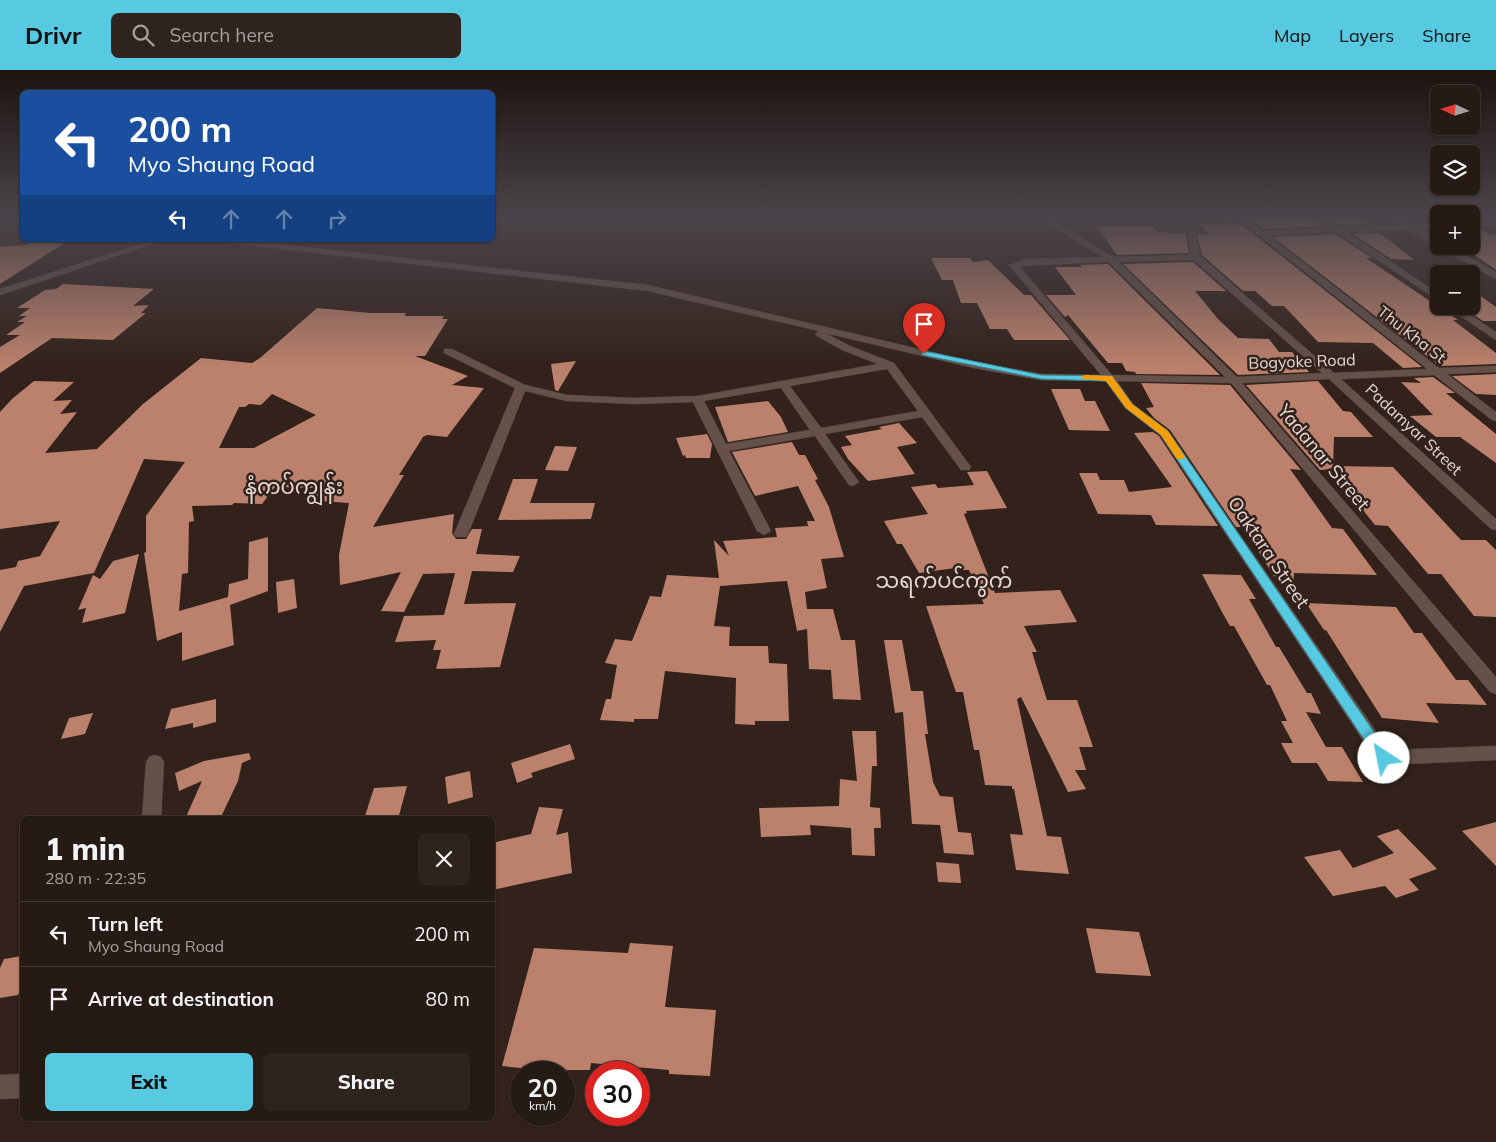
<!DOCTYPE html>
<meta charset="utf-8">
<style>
:root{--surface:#261a14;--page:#2e231d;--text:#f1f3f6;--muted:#a4a1a0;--line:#423834;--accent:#57c9e1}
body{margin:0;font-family:Mulish,"Noto Sans Myanmar",sans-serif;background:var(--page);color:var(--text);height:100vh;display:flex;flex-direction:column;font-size:19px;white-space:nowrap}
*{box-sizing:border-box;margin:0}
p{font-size:16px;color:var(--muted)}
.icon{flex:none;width:28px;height:28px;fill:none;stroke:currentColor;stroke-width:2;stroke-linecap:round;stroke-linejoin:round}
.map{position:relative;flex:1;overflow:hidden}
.drawer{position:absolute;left:20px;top:746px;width:475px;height:305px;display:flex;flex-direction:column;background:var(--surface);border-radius:8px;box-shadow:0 1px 4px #0004,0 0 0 1px var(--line)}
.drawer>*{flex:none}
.guide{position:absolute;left:20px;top:20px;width:475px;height:152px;border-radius:8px;box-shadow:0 1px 4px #0004,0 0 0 1px var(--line);background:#1a4fa0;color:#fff;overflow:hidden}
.needle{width:32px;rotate:274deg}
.fabs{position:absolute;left:1430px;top:15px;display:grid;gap:10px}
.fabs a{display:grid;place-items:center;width:50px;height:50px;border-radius:8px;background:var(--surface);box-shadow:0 1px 4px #0004,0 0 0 1px var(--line);font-size:25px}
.speed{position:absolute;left:510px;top:991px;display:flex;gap:10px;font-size:25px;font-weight:700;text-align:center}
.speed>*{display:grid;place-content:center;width:65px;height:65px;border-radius:50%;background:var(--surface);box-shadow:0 1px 4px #0004,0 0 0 1px var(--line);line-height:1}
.speed small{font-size:12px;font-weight:400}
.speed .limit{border:8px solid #d22;background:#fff;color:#111}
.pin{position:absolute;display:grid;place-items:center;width:42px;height:42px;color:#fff;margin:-51px -21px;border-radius:50% 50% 50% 0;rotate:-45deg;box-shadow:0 0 5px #0007}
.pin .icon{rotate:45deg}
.me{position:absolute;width:55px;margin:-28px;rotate:326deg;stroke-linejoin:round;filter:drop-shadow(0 0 4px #0008)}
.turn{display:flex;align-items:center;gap:18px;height:105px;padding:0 25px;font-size:22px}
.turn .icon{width:65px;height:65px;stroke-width:2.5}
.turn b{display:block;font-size:35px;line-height:42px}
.lanes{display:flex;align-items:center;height:48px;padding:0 25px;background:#0003;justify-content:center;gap:25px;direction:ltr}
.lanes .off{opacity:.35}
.round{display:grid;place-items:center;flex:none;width:52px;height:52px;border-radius:8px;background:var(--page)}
.head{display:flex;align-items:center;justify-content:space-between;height:85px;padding:0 25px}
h1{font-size:30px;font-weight:800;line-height:38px}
.action{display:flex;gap:10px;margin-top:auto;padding:10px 25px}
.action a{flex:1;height:58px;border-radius:8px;background:var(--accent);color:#111;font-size:20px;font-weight:800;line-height:58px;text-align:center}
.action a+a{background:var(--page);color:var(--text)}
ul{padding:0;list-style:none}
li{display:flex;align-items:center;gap:15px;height:65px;padding:0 25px;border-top:1px solid var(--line)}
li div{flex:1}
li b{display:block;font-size:19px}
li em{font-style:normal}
header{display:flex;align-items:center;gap:30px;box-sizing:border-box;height:70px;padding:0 25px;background:var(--accent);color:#111}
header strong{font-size:24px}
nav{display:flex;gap:28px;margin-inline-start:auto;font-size:18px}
.search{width:350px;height:45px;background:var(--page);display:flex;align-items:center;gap:12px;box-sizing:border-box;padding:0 18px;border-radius:8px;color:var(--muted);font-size:19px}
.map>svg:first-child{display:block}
</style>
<header>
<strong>Drivr</strong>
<div class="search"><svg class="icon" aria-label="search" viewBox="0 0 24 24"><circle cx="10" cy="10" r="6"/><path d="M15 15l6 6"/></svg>Search here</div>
<nav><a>Map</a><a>Layers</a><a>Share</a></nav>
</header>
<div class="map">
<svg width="1496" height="1072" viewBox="0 0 1496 1072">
<rect width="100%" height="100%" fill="#33221b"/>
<g fill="#bb816c" fill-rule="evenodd">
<path d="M1250 147H1313L1325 156 1263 159Z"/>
<path d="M1327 147H1360L1370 154 1341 155Z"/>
<path d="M1198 153 1241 154 1422 297 1403 298 1373 273 1318 272 1284 236H1272L1255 221H1243L1202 185 1197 164 1210 165Z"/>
<path d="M1096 156H1152L1158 162 1186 164 1189 183 1117 185Z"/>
<path d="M1471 160H1483L1490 165H1496V200L1462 176H1471Z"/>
<path d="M1380 163 1414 190 1391 189 1353 164Z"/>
<path d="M1335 164 1372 188H1366L1458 250H1453L1496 283V294L1440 296 1273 167Z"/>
<path d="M31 172H66L0 214V177L25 175Z"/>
<path d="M931 188H970L973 192 988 190 1024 225H1031L1070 270H1014L1007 259H990L977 233H961L953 210H942Z"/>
<path d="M1193 192 1226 221H1195L1218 249 1238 268 1269 269 1279 282H1292L1309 302 1238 305 1123 194Z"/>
<path d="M1108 194 1220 305 1136 304 1135 302 1126 301 1122 293H1108L1068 245 1065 247 1046 225H1076L1055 197H1082L1080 195Z"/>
<path d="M63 214 154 219 133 236 149 235 141 243H146L113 270 52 268 0 303V277L20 265H6L25 252H17L27 246H19L30 238H17L45 220 56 219Z"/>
<path d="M1471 219 1496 237V251H1483L1471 243Z"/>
<path d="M317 238 370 243H406L405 246H444L442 249H448L425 286H415L468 306 452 315 484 318 447 367 427 365 423 367 399 405H404L373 457 454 444 452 463 456 469H466L472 459H482L476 484 520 486 513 502 472 501 464 534 516 533 500 597 436 599 441 580H433L436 570 395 572 404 546 444 545 455 503 423 504 404 542 381 541 401 502 340 515 339 485 349 433 307 430 315 418 275 417 262 434 234 433 232 435 192 436 194 451 189 452 188 503 182 504 179 541 228 527 229 514 248 509 249 472 268 467V521L230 535 234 575 182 591V562L157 571 144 483 146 482V446L185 392 144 389 94 503 24 516 0 562V500L16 497 18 491 40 486 60 451 0 459V342L12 329 34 311 74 312 53 331 72 330 60 344 77 342 45 383 97 379 143 334 201 288 252 293 260 288ZM272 324 316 345 254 378H219L239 337H245L249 334 261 335Z"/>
<path d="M576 291 558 321 555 320 551 294Z"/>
<path d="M1496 304V325L1476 324 1452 306Z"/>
<path d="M1433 307 1455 323H1446L1496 364V393L1460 367H1436L1410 346 1433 345 1401 312 1421 313 1414 308Z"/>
<path d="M1318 311 1343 341 1351 342 1373 367H1334L1333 396 1393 397 1461 470H1486L1496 480V547L1474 546 1441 504H1428L1388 456 1375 455 1358 434 1362 435 1333 399 1320 400 1246 315Z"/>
<path d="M1141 313 1230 315 1301 400 1290 399 1332 458 1343 459 1377 505 1294 503 1293 527 1281 507 1274 506 1243 457H1236L1170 360 1154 348 1146 338 1154 337Z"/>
<path d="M1051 319H1080L1085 331H1095L1110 361 1069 360Z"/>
<path d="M768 331 781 347 788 362 728 372 715 337Z"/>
<path d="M899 353 917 373 897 377 915 404 868 411 848 389 841 377 852 375 845 366 882 359 879 357Z"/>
<path d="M1153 362 1159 366 1218 456 1156 455 1151 445 1098 444 1079 403H1097L1100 410H1124L1129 422 1172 417 1134 363Z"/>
<path d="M707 364 712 374 710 388H686L685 385 683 386 676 368Z"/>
<path d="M792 372 799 385H805L818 409 815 410 829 437 844 487 821 489 827 518 805 522 807 539H833L841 570H855L861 630 833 629 831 600 809 599 807 559 797 561 787 511 720 516 714 556 730 557 729 576H768L769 593 787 594 789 651H755V655L735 654 736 608 665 601 658 649H634V652L600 650 606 629H611L617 595 605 593 615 569 632 571 650 526 661 527 667 505 719 508 714 470 729 486 723 471 777 467 775 458 808 456 807 451H815L798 416 755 426 732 382Z"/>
<path d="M555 376 577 377 568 401 545 400Z"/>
<path d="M987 401 1007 438 966 441 967 443 964 444 995 523 1060 520 1077 552 1024 556 1037 582H1032L1047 630H1077L1093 677H1079L1086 700H1075L1086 719 1068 722 1021 627 1017 629 1047 766 1061 767 1069 804 1016 800 1010 764 1023 765 1014 719H1012V716L985 715 979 680H974L963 622H956L926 536 984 534 969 500H956L955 498 919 503 902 474H897L884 451 928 444 911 417 935 414 938 418 974 415 967 402Z"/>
<path d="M513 409H538L530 433H595L591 449 498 450Z"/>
<path d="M139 484 125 543 82 553 86 538 78 540 93 505 100 509 113 491Z"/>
<path d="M1202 504 1241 505 1256 529H1249L1276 577H1279L1307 623H1311L1321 644 1306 642 1326 677H1342L1363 712 1328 711 1317 693H1292L1281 673H1293L1281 651H1287L1270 615H1267L1234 556H1230L1223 544Z"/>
<path d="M294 509 297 538 278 543 276 512Z"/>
<path d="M1306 533 1396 537 1414 563H1422L1456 610H1468L1487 635 1426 633 1439 653 1382 648 1326 560H1324Z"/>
<path d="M884 570H902L911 621H923L928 664H925L933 712 940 726 953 727 958 762 971 763 974 785 944 783 940 755 912 754 903 642 895 643Z"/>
<path d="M216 629V652L193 658V653L165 659 171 639Z"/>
<path d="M93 643 85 664 61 669 69 648Z"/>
<path d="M852 661H876L877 696H872L870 737 880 738 881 758H874L875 786 852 785 851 758 810 755 811 765 761 767 759 738 839 736 840 709 857 711Z"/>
<path d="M570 674 575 689 531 703 533 707 517 713 511 693Z"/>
<path d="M249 683 251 689 242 693 238 711 220 749H185L202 711 179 721 175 703 204 691Z"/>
<path d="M470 701 473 727 448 734 445 707Z"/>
<path d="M407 716 398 749H364L374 718Z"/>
<path d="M539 737 563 739 556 765 568 762 572 803 492 820V773L531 764Z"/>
<path d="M1496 752V796L1462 761Z"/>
<path d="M1398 759 1437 799 1409 809 1419 820 1396 828 1385 816 1333 826 1304 787 1340 780 1353 798 1394 783 1377 766Z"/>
<path d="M936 792 959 794 961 813 938 812Z"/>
<path d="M1086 858 1139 862 1151 906 1096 903Z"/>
<path d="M630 873 673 876 665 937 716 940 710 1006 669 1004V1000L591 993 590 1000H540L502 996 534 878 628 883Z"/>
<path d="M22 886V915L18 925 0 928V898L4 889Z"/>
</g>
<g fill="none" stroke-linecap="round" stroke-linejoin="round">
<g stroke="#4f403b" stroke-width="1">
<g id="minor">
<path d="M1039 147H1048L1113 187 1191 185 1188 164 1195 162 1200 186 1334 303 1427 299 1236 147H1245L1262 161 1330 158 1315 147H1324L1340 157 1401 155 1388 147H1397L1411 155 1439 154V158L1419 159 1439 170V176H1449L1496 202V209L1493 208 1408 160 1347 162 1439 224V231L1336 162 1268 165 1439 298 1496 296V302L1447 304 1496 342V351L1492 350 1434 305 1341 309 1496 449V460L1491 459 1329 309 1242 313 1496 607V624L1490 622 1231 313 1117 311 1133 334 1168 361 1389 680 1496 676V690L1384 695 1378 693 1160 365 1125 338 1106 311 1041 310 974 298 825 263 850 276 894 293 971 397 969 400H961L922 347 825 364 859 412 853 416 849 415 815 366 729 381 771 461 764 465 757 461 693 332 634 334 567 331 525 321 468 464 466 467H456L454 464 515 318 444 283V279H452L525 315 567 325 634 328 697 326 878 294 842 280 817 266 815 264 819 261 648 221 220 172 216 170H242L648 215 974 292 1041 304 1101 305 1009 195 1026 189 1102 187ZM1194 190 1322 303 1237 307 1119 192ZM1109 192 1225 307 1112 305 1019 196ZM887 299 918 341 821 358 790 316ZM781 318 810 360 726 374 704 331Z"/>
<path d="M1496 151V155L1471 157V153Z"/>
<path d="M153 170H165L0 225V219Z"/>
<path d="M1446 236H1458L1496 262V270Z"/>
<path d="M155 685 161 687 164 692 161 749H142L146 692 149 687Z"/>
<path d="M22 1004V1028L0 1029V1005Z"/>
</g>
</g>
<use href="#minor" fill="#65514a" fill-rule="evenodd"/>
</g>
<linearGradient id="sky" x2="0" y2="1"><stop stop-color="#1c130f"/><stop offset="0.49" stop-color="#4a444a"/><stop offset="1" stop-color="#4a444a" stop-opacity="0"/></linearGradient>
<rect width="1496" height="297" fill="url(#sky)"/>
<path fill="#57c9e1" stroke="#398392" d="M924 281 1041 305 1112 306 1132 334 1168 361 1389 684 1391 688 1389 692 1384 694 1379 692 1161 365 1126 338 1106 311 1041 309 922 285V282Z"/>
<path fill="#f59e0b" d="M1085 305 1112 306 1132 334 1168 361 1185 387 1184 389H1177L1161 365 1126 338 1106 311 1082 309V306Z"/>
<g text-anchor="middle" stroke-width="5" stroke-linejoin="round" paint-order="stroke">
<g font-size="16" fill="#e4d8d3" stroke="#33221b">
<text transform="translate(1412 264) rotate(38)" y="6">Thu Kha St</text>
<text transform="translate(1302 291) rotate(-2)" y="6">Bogyoke Road</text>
<text transform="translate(1414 359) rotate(43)" y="6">Padamyar Street</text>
</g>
<g font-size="19" fill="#e4d8d3" stroke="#33221b">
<text transform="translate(1324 387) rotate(50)" y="7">Yadanar Street</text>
<text transform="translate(1269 482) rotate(56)" y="7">Oaktara Street</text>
</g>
<g font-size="21" fill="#e4d8d3" stroke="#33221b">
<text x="294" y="424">နံကပ်ကျွန်း</text>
<text x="944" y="518">သရက်ပင်ကွက်</text>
</g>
</g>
</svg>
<div class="fabs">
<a><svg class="needle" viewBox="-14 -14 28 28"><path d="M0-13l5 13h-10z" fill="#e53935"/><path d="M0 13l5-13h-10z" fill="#a4a1a0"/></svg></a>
<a><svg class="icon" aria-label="layers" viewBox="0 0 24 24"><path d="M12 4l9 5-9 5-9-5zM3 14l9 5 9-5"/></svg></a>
<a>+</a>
<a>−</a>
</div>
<div class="speed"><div>20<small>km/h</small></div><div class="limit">30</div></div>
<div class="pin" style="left:924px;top:284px;background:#d93025"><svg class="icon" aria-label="arrive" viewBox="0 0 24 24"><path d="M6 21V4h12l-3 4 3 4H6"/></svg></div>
<svg class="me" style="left:1384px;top:688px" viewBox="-20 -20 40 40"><circle r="19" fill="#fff"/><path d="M0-13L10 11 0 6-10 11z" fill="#57c9e1"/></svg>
<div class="guide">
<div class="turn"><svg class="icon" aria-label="left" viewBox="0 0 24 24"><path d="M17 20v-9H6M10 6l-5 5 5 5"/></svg><div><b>200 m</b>Myo Shaung Road</div></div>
<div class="lanes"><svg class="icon" aria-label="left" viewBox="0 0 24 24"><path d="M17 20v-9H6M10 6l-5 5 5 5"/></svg><svg class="icon off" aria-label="ahead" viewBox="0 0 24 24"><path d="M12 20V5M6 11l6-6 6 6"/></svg><svg class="icon off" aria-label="ahead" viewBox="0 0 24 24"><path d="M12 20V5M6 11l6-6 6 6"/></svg><svg class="icon off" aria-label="right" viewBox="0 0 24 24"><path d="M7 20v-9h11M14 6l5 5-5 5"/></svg></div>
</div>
<section class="drawer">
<div class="head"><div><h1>1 min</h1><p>280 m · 22:35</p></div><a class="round"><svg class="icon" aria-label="close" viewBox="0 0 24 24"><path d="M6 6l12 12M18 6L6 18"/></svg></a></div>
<ul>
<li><svg class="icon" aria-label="left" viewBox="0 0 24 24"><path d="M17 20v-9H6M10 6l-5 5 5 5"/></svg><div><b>Turn left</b><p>Myo Shaung Road</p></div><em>200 m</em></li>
<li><svg class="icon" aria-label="arrive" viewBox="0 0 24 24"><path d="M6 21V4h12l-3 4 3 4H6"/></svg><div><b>Arrive at destination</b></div><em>80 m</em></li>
</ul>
<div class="action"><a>Exit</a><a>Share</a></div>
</section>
</div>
